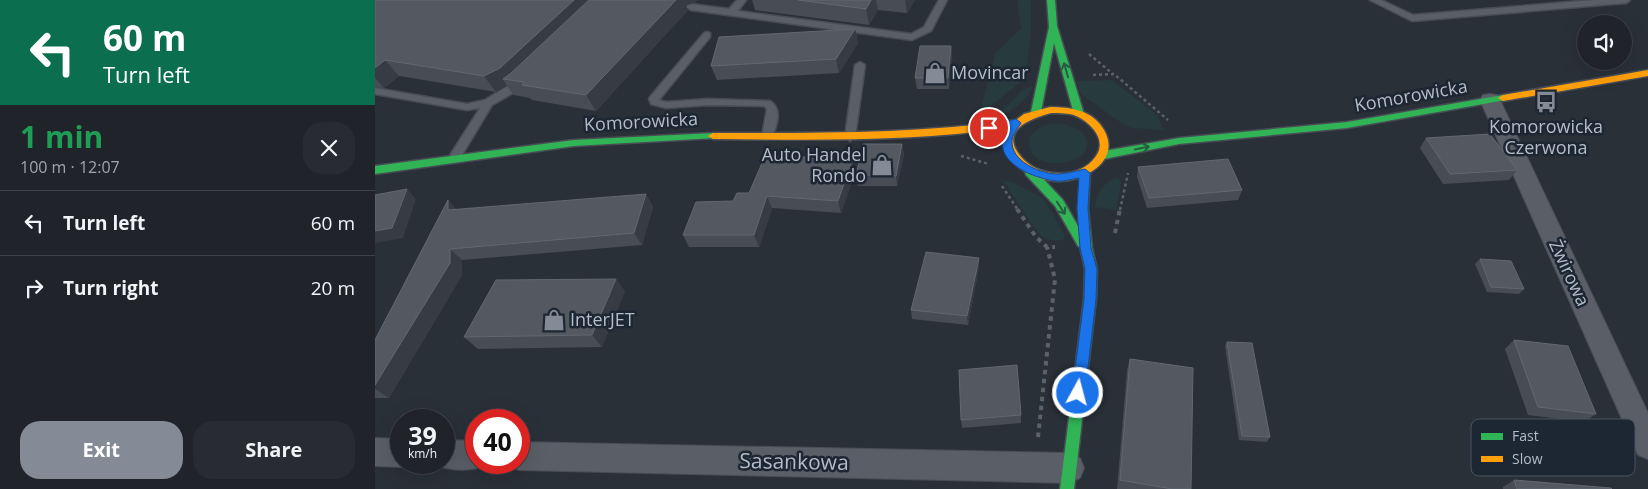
<!DOCTYPE html>
<meta charset="utf-8">
<style>
:root{--surface:#20242a;--page:#282c32;--text:#f1f3f6;--muted:#a2a4a8;--line:#3d4147;--accent:#848b96}
body{margin:0;font-family:"Open Sans",sans-serif;background:var(--page);color:var(--text);height:100vh;display:flex;flex-direction:column;font-size:19px;white-space:nowrap}
*{box-sizing:border-box;margin:0}
p{font-size:16px;color:var(--muted)}
.icon{flex:none;width:28px;height:28px;fill:none;stroke:currentColor;stroke-width:2;stroke-linecap:round;stroke-linejoin:round}
.map{position:relative;flex:1;overflow:hidden}
.details{display:flex;flex-direction:column;background:var(--surface);width:375px}
.details>*{flex:none}
.hud{background:#0b6e4f;color:#fff;overflow:hidden}
.tools{position:absolute;left:1202px;top:15px;display:grid;gap:10px}
.tools a{display:grid;place-items:center;width:55px;height:55px;border-radius:50%;background:var(--surface);box-shadow:0 5px 20px #0002,0 0 0 1px var(--line);font-size:25px}
.speed{position:absolute;left:15px;top:409px;display:flex;gap:10px;font-size:25px;font-weight:700;text-align:center}
.speed>*{display:grid;place-content:center;width:65px;height:65px;border-radius:50%;background:var(--surface);box-shadow:0 5px 20px #0002,0 0 0 1px var(--line);line-height:1}
.speed small{font-size:12px;font-weight:400}
.speed .limit{border:8px solid #d22;background:#fff;color:#111}
.pin{position:absolute;display:grid;place-items:center;width:42px;height:42px;color:#fff;margin:-21px;border:2px solid #fff;border-radius:50%;box-shadow:0 1px 5px #0007}
.me{position:absolute;width:55px;margin:-28px;rotate:7deg;stroke-linejoin:round;filter:drop-shadow(0 0 4px #0008)}
.turn{display:flex;align-items:center;gap:18px;height:105px;padding:0 20px;font-size:22px}
.turn .icon{width:65px;height:65px;stroke-width:2.5}
.turn b{display:block;font-size:35px;line-height:42px}
.round{display:grid;place-items:center;flex:none;width:52px;height:52px;border-radius:20px;background:var(--page)}
.summary{display:flex;align-items:center;justify-content:space-between;height:85px;padding:0 20px}
h1{font-size:30px;font-weight:700;line-height:38px;color:#1e9e55}
.action{display:flex;gap:10px;margin-top:auto;padding:10px 20px}
.action a{flex:1;height:58px;border-radius:20px;background:var(--accent);color:#fff;font-size:20px;font-weight:700;line-height:58px;text-align:center}
.action a+a{background:var(--page);color:var(--text)}
ul{padding:0;list-style:none}
li{display:flex;align-items:center;gap:15px;height:65px;padding:0 20px;border-top:1px solid var(--line)}
li div{flex:1}
li b{display:block;font-size:19px}
li em{font-style:normal}
main{display:flex;flex:1;min-height:0}
.map>svg:first-child{display:block}
</style>
<main>
<section class="details">
<div class="hud">
<div class="turn"><svg class="icon" aria-label="left" viewBox="0 0 24 24"><path d="M17 20v-9H6M10 6l-5 5 5 5"/></svg><div><b>60 m</b>Turn left</div></div>
</div>
<div class="summary"><div><h1>1 min</h1><p>100 m · 12:07</p></div><a class="round"><svg class="icon" aria-label="close" viewBox="0 0 24 24"><path d="M6 6l12 12M18 6L6 18"/></svg></a></div>
<ul>
<li><svg class="icon" aria-label="left" viewBox="0 0 24 24"><path d="M17 20v-9H6M10 6l-5 5 5 5"/></svg><div><b>Turn left</b></div><em>60 m</em></li>
<li><svg class="icon" aria-label="right" viewBox="0 0 24 24"><path d="M7 20v-9h11M14 6l5 5-5 5"/></svg><div><b>Turn right</b></div><em>20 m</em></li>
</ul>
<div class="action"><a>Exit</a><a>Share</a></div>
</section>
<div class="map">
<svg width="1273" height="489" viewBox="0 0 1273 489">
<rect width="100%" height="100%" fill="#2a3038"/>
<g fill="#273a3e">
<path d="M642 0H656V33L650 78 604 116 621 52 646 29Z"/>
<path d="M737 80 782 115 789 130 757 128 745 122 706 94 701 81Z"/>
<path d="M658 86C653 104 623 119 606 123L634 104 647 90Z"/>
<path d="M676 124C687 123 700 125 708 134 732 165 644 179 655 136L667 126Z"/>
<path d="M741 178 745 179 746 183 741 210 720 207C720 196 730 181 741 178Z"/>
<path d="M628 180 639 183 668 198 690 235 689 239C680 243 670 239 663 233Z"/>
</g>
<g fill="none" stroke-linecap="round" stroke-linejoin="round">
<g stroke="#484c55" stroke-width="3">
<g id="lane">
<path d="M362 0H371L363 11 536 34 549 27 564 0H572L556 31 537 40 316 10 311 7 316 4 354 9Z"/>
<path d="M995 0H1006L1038 15 1219 0H1255L1251 3 1037 21Z"/>
<path d="M332 32 335 33V37L284 100 291 102 333 99 395 101C408 109 402 126 396 139H388L387 136 392 109 389 106 333 105 291 108 276 104 274 99 275 97 329 33Z"/>
<path d="M485 62 490 65 480 137 475 141 470 137 480 65Z"/>
<path d="M149 76 154 79 145 89 117 105 84 160 80 161 74 157 105 108 92 110 0 94V88L92 104 110 100Z"/>
</g>
</g>
<g stroke="#484c55" stroke-width="2">
<g id="street">
<path d="M1115 94 1122 95 1125 100 1273 413V459L1263 455 1105 100 1108 95Z"/>
<path d="M0 438 26 439V462L36 463 26 467 0 466Z"/>
<path d="M69 440 101 441V462H113L111 465C95 472 75 471 59 464L69 462Z"/>
<path d="M144 442 694 453 705 458 709 468 705 478 694 483 144 470 134 466 132 462H144Z"/>
</g>
</g>
<g stroke="#484c55" stroke-width="3">
<g id="fast">
<path d="M672 0H680L682 26 709 114 707 116H701L699 114 679 43 666 112 661 115 656 112 674 27Z"/>
<path d="M1128 95 1131 96V100L972 128 804 144 729 159 724 155 729 151 804 138 972 122Z"/>
<path d="M338 133 343 136 341 138 199 146 0 174V166L199 140Z"/>
<path d="M655 168 659 169 688 200 704 228 703 208 705 173 710 169 715 173 713 208 717 248 722 269 721 299 699 489H685L709 299 710 269 705 247 703 246 680 206 651 175 650 172Z"/>
</g>
</g>
<g stroke="#484c55" stroke-width="3">
<g id="slow">
<path d="M1273 70V76L1128 101 1123 98 1128 95Z"/>
<path d="M675 107C695 107 718 110 729 130 747 161 708 183 680 181 653 179 620 158 632 128 535 142 436 140 338 139L333 136 338 133C439 133 540 134 641 120L649 114ZM676 113C683 113 691 113 699 115 714 121 733 139 721 156 706 179 667 178 649 160 622 132 651 120 676 113Z"/>
</g>
</g>
<g stroke="#5c6268" stroke-width="2.5" stroke-dasharray="3 3" stroke-linecap="butt">
<path d="M714 54 738 74"/>
<path d="M718 75 739 74 793 120"/>
<path d="M586 156 614 164"/>
<path d="M627 186 643 210"/>
<path d="M745 210 753 173"/>
</g>
<g stroke="#5c6268" stroke-width="4" stroke-dasharray="4.5 4.5" stroke-linecap="butt">
<path d="M642 209 661 237 672 247H680"/>
<path d="M740 233 745 209"/>
<path d="M663 437 680 279 672 247"/>
</g>
<use href="#lane" fill="#5a5e66" fill-rule="evenodd"/>
<use href="#street" fill="#5a5e66" fill-rule="evenodd"/>
<use href="#fast" fill="#30b455" fill-rule="evenodd"/>
<use href="#slow" fill="#ff9f0a" fill-rule="evenodd"/>
</g>
<g fill="#474c55">
<path d="M0 0H322L319 3 311 5 313 10 221 111 157 100 155 98 139 95 132 86 121 92 24 76 9 88 0 87Z"/>
<path d="M377 0H540L532 13 503 10 494 25 380 10Z"/>
<path d="M480 29 483 43 464 73 342 80 336 66Z"/>
<path d="M576 46 577 56 574 89H542L540 78Z"/>
<path d="M1051 138 1142 170 1134 180 1068 184 1045 148Z"/>
<path d="M527 144 529 155 522 186H483L481 175Z"/>
<path d="M763 167 867 190 863 200 772 208 762 177Z"/>
<path d="M480 173 466 213 397 208 384 247H314L308 235 358 201Z"/>
<path d="M271 194 278 207 267 245 87 260V275L14 398H0V340L73 200 82 210Z"/>
<path d="M1105 259 1149 289 1144 294 1112 292 1100 264Z"/>
<path d="M604 267 593 325 537 319 536 310Z"/>
<path d="M250 291 227 347 103 349 89 337Z"/>
<path d="M1139 340 1221 414 1209 422 1153 415 1130 349Z"/>
<path d="M852 342 895 437 892 442 864 440 850 346Z"/>
<path d="M755 359 816 489H742L752 370Z"/>
<path d="M646 415V423L587 428 586 420Z"/>
<path d="M1139 480 1237 489H1128V487Z"/>
</g>
<g fill="#373c44">
<path d="M199 0H224L139 81 128 79 132 86 121 92 109 76Z"/>
<path d="M301 0H322L319 3 311 5 313 10 221 111 211 95Z"/>
<path d="M496 0H501L503 10 494 25 491 9Z"/>
<path d="M530 0H540L532 13Z"/>
<path d="M480 29 483 43 464 73 461 59Z"/>
<path d="M576 46 577 56 574 89 573 78Z"/>
<path d="M10 60 24 76 9 88 0 78V68Z"/>
<path d="M527 144 529 155 522 186 521 176Z"/>
<path d="M477 161 480 173 466 213 463 201Z"/>
<path d="M32 189 41 199 28 238 0 243V231Z"/>
<path d="M271 194 278 207 267 245 259 233Z"/>
<path d="M392 196 397 208 384 247 379 235Z"/>
<path d="M73 200 84 212 73 210Z"/>
<path d="M75 249 87 260V275L14 398 0 389V385Z"/>
<path d="M604 258V267L593 325 592 316Z"/>
<path d="M241 279 250 291 227 347 217 335Z"/>
</g>
<g fill="#535861" stroke="#626872">
<path d="M0 0H199L125 68 109 76 10 60 0 68Z"/>
<path d="M214 0H301L211 95 147 85 149 82 128 79 135 74Z"/>
<path d="M423 0H496L491 9Z"/>
<path d="M480 29 461 59 336 66 344 37Z"/>
<path d="M545 46H576L573 78H540Z"/>
<path d="M1115 134 1142 170 1075 174 1051 138Z"/>
<path d="M488 144H527L521 176 481 175Z"/>
<path d="M391 154 477 161 463 201 392 196 379 235H308L321 202 358 201 362 193H374Z"/>
<path d="M853 159 867 190 774 198 763 167Z"/>
<path d="M32 189 17 228 0 231V195Z"/>
<path d="M271 194 259 233 75 249V263L0 385V340L73 200V210Z"/>
<path d="M551 252 604 258 592 316 536 310Z"/>
<path d="M1105 259 1136 261 1149 289 1116 287Z"/>
<path d="M241 279 217 335 89 337 121 280Z"/>
<path d="M1139 340 1193 346 1221 414 1163 407Z"/>
<path d="M852 342 877 343 895 437 867 436Z"/>
<path d="M755 359 818 368 816 489H797L745 480Z"/>
<path d="M642 365 646 415 586 420 584 370Z"/>
<path d="M1139 480 1236 488 1237 489H1142Z"/>
</g>
<defs><path id="oneway-shaft" d="M-6 0H5M1.5-3L5.5 0L1.5 3" fill="none" stroke-width="1.6" stroke-linecap="round" stroke-linejoin="round" transform="scale(1.25)"/></defs>
<g stroke="#255f41">
<use href="#oneway-shaft" transform="translate(691 70) rotate(-106)"/>
<use href="#oneway-shaft" transform="translate(767 148) rotate(-11)"/>
<use href="#oneway-shaft" transform="translate(686 208) rotate(57)"/>
</g>
<path fill="#1a73e8" stroke="#114b97" d="M641 119 646 123C643 128 638 133 637 140 635 161 665 174 683 174 691 174 701 171 710 169L715 173 713 208 716 248 722 269 721 299 710 393 708 397 703 399 699 397 697 393 709 299 710 269 705 248 702 208 704 178C697 179 688 182 681 181 656 178 613 160 632 128L614 132 609 128 614 125Z"/>
<defs>
<g id="shop-bare" transform="scale(1.725)"><path d="M-5-2.5h2.3a2.7 3.5 0 0 1 5.4 0H5L5.5 6h-11ZM-1.5-2.5h3a1.5 2.3 0 0 0-3 0Z" fill="#848b96" stroke="#1d2633" stroke-width="2.5" paint-order="stroke"/></g>
<g id="bus-bare" transform="scale(1.725)"><path d="M-5-6H5V4H4V6H2V4H-2V6H-4V4H-5ZM-3.5-4V0h7V-4ZM-3.5 1.2v1.5H-2V1.2ZM2 1.2v1.5H3.5V1.2Z" fill="#848b96" stroke="#1d2633" stroke-width="2.5" paint-order="stroke"/></g>
</defs>
<g fill-rule="evenodd">
<use href="#shop-bare" x="560" y="73"/>
<use href="#bus-bare" x="1171" y="102"/>
<use href="#shop-bare" x="507" y="165"/>
<use href="#shop-bare" x="179" y="320"/>
</g>
<g text-anchor="middle" stroke-width="5" stroke-linejoin="round" paint-order="stroke">
<g font-size="18" fill="#b4bcc9" stroke="#1d2633" text-anchor="start">
<text x="576" y="79">Movincar</text>
<text x="1171" y="133" text-anchor="middle">Komorowicka<tspan x="1171" dy="21">Czerwona</tspan></text>
<text x="491" y="161" text-anchor="end">Auto Handel<tspan x="491" dy="21">Rondo</tspan></text>
<text x="195" y="326">InterJET</text>
</g>
<g font-size="18" fill="#b4bcc9" stroke="#1d2633">
<text transform="translate(1036 96) rotate(-10)" y="6">Komorowicka</text>
<text transform="translate(266 122) rotate(-3)" y="6">Komorowicka</text>
<text transform="translate(1194 273) rotate(65)" y="6">Żwirowa</text>
</g>
<g font-size="21" fill="#b4bcc9" stroke="#1d2633">
<text transform="translate(419 462) rotate(1)" y="7">Sasankowa</text>
</g>
</g>
<rect x="1096" y="419" width="164" height="57" rx="8" fill="#1d2633" stroke="#4a5360" stroke-width="1"/>
<rect x="1106" y="433" width="22" height="7" fill="#30b455"/>
<rect x="1106" y="456" width="22" height="6" fill="#ff9f0a"/>
<g font-size="14" fill="#b4bcc9">
<text x="1137" y="441">Fast</text>
<text x="1137" y="464">Slow</text>
</g>
</svg>
<div class="tools">
<a><svg class="icon" aria-label="sound" viewBox="0 0 24 24"><path d="M4 9h4l5-4v14l-5-4H4zM17 9q2 3 0 6"/></svg></a>
</div>
<div class="speed"><div>39<small>km/h</small></div><div class="limit">40</div></div>
<div class="pin" style="left:614px;top:128px;background:#d93025"><svg class="icon" aria-label="arrive" viewBox="0 0 24 24"><path d="M6 21V4h12l-3 4 3 4H6"/></svg></div>
<svg class="me" style="left:703px;top:393px" viewBox="-20 -20 40 40"><circle r="17" fill="#1a73e8" stroke="#fff" stroke-width="3"/><path d="M0-11L8 9 0 5-8 9z" fill="#fff"/></svg>
</div>
</main>
